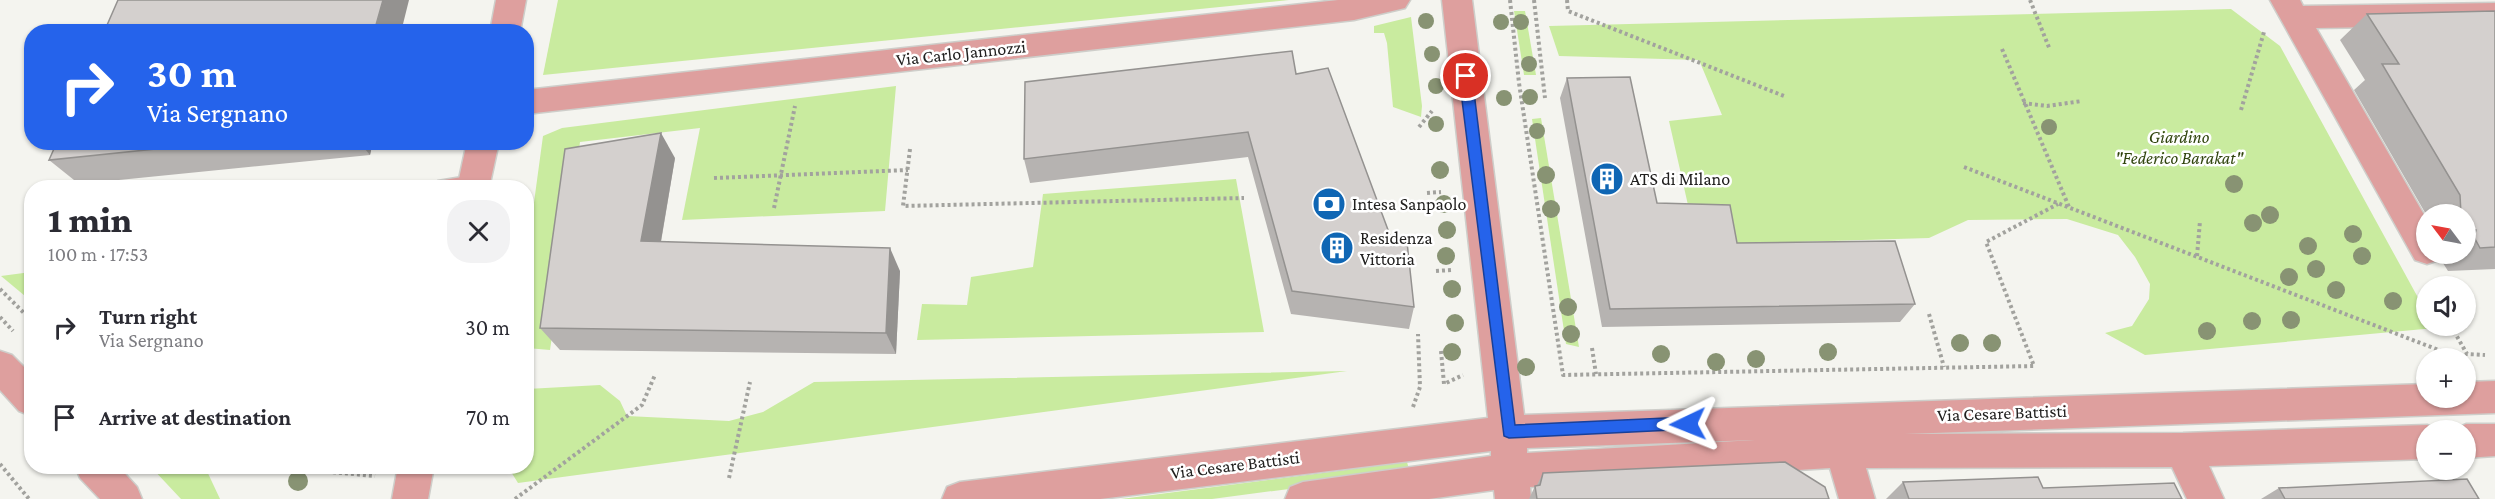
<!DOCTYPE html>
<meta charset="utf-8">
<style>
:root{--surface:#fff;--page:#f2f2f3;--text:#2b2b33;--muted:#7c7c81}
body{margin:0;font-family:"Crimson Pro",serif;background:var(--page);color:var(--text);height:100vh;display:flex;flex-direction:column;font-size:22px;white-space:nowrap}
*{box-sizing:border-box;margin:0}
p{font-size:20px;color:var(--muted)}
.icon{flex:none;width:33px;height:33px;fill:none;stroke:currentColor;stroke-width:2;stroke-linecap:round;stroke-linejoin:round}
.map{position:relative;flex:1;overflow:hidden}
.details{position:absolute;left:24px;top:180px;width:510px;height:294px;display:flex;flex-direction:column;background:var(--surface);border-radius:24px;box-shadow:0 2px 4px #0004}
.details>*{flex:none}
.banner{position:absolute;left:24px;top:24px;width:510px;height:126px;border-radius:24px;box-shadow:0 2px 4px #0004;background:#2563eb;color:#fff;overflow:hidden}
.needle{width:39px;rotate:302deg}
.controls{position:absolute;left:2416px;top:204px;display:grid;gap:12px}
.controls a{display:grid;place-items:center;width:60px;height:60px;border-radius:50%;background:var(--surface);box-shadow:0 2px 4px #0004;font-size:30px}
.pin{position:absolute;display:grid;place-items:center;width:51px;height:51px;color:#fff;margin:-26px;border:3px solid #fff;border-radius:50%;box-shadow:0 2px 6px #0007}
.me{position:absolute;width:66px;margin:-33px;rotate:268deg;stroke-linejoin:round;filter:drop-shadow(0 0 4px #0008)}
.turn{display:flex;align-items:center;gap:21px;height:126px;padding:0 24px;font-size:27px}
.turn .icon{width:78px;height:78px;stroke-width:2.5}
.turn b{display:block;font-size:42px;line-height:51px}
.round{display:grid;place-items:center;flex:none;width:63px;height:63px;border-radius:24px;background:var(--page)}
.head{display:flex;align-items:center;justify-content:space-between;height:102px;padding:0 24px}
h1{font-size:36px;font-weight:800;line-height:45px}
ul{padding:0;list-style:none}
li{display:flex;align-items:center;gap:18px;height:90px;padding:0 24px}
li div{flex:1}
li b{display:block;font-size:22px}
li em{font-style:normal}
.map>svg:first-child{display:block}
</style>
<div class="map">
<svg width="2495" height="499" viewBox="0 0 2495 499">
<rect width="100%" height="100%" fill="#f4f4ef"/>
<g fill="#c9eb9f">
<path d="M558 0H1289L543 75Z"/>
<path d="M2231 9 2280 46 2427 314V326H2433L2435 328 2145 355 2105 333 2132 326 2149 299 2150 284 2135 257 2118 235 2067 219 1968 220 1929 238 1697 245 1669 121 1722 115 1699 60 1559 56 1549 26Z"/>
<path d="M1514 11H1525L1536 75H1524Z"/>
<path d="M1411 17 1422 106 1421 117 1393 107 1387 43 1384 33H1374V26Z"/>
<path d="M896 86 885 211 682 220 700 128 580 142 550 350 527 348V254L543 136 562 128Z"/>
<path d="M1541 118 1579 347 1566 344 1532 119Z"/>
<path d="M1236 179 1264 332 917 340 922 304 967 305 971 277 1033 267 1043 194Z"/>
<path d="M31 272V301L1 276Z"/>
<path d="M1347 371 518 483 508 467 526 466 527 389 600 385 620 401 627 416 729 421 763 412 814 382Z"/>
<path d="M1407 462 1410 473 1212 499H1121Z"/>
<path d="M151 467H205L220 499H181Z"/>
</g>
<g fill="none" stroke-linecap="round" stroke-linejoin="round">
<g stroke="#cececa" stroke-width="3">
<path id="service" d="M474 175 482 177 486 184 484 188H435L438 181Z"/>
</g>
<g stroke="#cececa" stroke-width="3">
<path id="pedestrian" d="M2270 0H2300L2303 6 2495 3V25L2316 28 2427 220V254H2442L2439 260 2427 264 2415 260Z"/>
</g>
<g stroke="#cececa" stroke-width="3">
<g id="minor">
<path d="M496 0H526L520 32H490Z"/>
<path d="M1338 0H1410L1405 8 1354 20 526 114V90Z"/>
<path d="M1442 0H1472L1524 415 2427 384V398H2466V382L2495 381V413L1904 434 2183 433 2427 425 2440 430H2427V459L2209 466 2224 499H2187L2172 467 1866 468 1875 499H1839L1830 468 1530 487 1531 499H1495L1494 490 1429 499H1285L1290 487 1303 482 1491 456V451L1100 499H942L947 487 960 482 1488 418ZM1755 440 1527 453V448Z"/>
<path d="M467 142H499L489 188H457Z"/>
<path d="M0 351 12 355 32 375V416L19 411 0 390Z"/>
<path d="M2466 424H2495V456L2466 458V430H2453Z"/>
<path d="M75 466H118L137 487 142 499H100L80 478Z"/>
<path d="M398 466H434L428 499H392Z"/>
</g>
</g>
<g stroke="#a2a29e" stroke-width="4" stroke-dasharray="3 3" stroke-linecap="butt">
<path d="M1510 0 1519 83 1563 375 2034 366 1986 242 2058 204"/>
<path d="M1534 0 1545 98"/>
<path d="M1567 0 1568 11 1784 96"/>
<path d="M2030 0 2050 50"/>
<path d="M2002 49 2069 207"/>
<path d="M2023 103 2047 106 2082 101"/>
<path d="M2241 110 2264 32"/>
<path d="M1419 127 1432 111"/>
<path d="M910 149 903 206 1244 198"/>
<path d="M1964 167 2449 354"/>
<path d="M714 178 908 170"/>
<path d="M1427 193 1441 192"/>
<path d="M774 208 795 106"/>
<path d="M2197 256 2200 221"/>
<path d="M1436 271 1451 270"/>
<path d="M0 289 32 321"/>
<path d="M1929 314 1944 367"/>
<path d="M0 317 13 331"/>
<path d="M2451 326 2467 354 2485 355"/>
<path d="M1592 348 1596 374"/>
<path d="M1441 351 1444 384 1463 375"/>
<path d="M1413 407 1420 387 1418 334"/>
<path d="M0 464 29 499"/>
<path d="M292 466 297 469 375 476"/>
<path d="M729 478 750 382"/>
<path d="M515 499 642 405 655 375"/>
</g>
<use href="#service" fill="#de9f9e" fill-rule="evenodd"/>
<use href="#pedestrian" fill="#de9f9e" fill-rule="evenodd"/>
<use href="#minor" fill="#de9f9e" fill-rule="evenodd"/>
</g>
<g fill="#889373">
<circle cx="1426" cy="21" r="8"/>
<circle cx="1501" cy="22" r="8"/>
<circle cx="1521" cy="22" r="8"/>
<circle cx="1432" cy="54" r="8"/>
<circle cx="1529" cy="64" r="8"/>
<circle cx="1436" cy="86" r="8"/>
<circle cx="1530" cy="97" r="8"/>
<circle cx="1504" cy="98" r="8"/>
<circle cx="1436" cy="124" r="8"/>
<circle cx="2049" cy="127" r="8"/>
<circle cx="1537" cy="131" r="8"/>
<circle cx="1440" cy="170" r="9"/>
<circle cx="1546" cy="175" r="9"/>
<circle cx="2234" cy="184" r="9"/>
<circle cx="1444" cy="204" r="9"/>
<circle cx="1551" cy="209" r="9"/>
<circle cx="2270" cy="215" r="9"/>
<circle cx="2253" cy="223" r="9"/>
<circle cx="1447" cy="230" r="9"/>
<circle cx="2353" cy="234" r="9"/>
<circle cx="2308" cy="246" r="9"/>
<circle cx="1446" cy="256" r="9"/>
<circle cx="2362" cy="256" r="9"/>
<circle cx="2316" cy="269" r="9"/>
<circle cx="2289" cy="277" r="9"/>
<circle cx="1452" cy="289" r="9"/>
<circle cx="2336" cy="290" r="9"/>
<circle cx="2393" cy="301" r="9"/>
<circle cx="1568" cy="307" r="9"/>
<circle cx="2291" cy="320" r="9"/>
<circle cx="2252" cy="321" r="9"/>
<circle cx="1455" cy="323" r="9"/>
<circle cx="2207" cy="331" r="9"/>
<circle cx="1571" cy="334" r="9"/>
<circle cx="1960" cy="343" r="9"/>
<circle cx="1992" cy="343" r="9"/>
<circle cx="1452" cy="352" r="9"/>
<circle cx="1828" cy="352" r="9"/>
<circle cx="1661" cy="354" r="9"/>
<circle cx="1756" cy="359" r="9"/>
<circle cx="1716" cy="362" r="9"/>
<circle cx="1526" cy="367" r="9"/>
<circle cx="298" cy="481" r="10"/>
</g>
<g fill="#b6b3b1">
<path d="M2495 11V269L2448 271 2441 260 2444 254H2466V214H2427V216L2354 90 2365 80 2340 40 2367 14Z"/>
<path d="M1296 74 1414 307 1409 329 1291 314 1248 157 1030 183 1024 159Z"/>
<path d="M1567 78 1657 203 1737 243 1915 304 1900 322 1602 327 1560 98Z"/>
<path d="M57 142H373L370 155 79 184 49 160Z"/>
<path d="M675 158 661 242 900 271 896 354 560 350 540 328Z"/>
<path d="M1543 473 1829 499H1529L1535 486 1537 485Z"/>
<path d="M1903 482 2043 488 2182 499H1886Z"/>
<path d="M2279 488 2479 499H2261Z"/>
</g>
<g fill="#949290">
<path d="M383 0H409L401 32H374Z"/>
<path d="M661 133 675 158 657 264 641 241Z"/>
<path d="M359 142H373L370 155Z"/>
<path d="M890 248 900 271 896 354 886 333Z"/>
</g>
<g fill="#d4d0ce" stroke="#949290" stroke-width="1.5">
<path d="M118 0H383L374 32H104Z"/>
<path d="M2495 11V247L2480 248 2474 237 2476 230 2468 228 2466 225V214H2461L2460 195 2382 64H2399L2367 14Z"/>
<path d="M1292 51 1296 74 1328 68 1394 246 1407 242 1414 307 1292 291 1248 132 1024 159 1025 82Z"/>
<path d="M1630 77 1657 203 1730 205 1737 243 1895 241 1915 304 1610 309 1567 78Z"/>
<path d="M661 133 641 241 890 248 886 333 540 328 565 149Z"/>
<path d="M57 142H223L49 160Z"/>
<path d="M1785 462 1825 487 1829 499H1537L1535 486 1540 485 1543 473Z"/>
<path d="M2038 477 2043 488 2174 483 2182 499H1909L1903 482Z"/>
<path d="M2467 479 2479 499H2285L2279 488Z"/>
</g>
<path fill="#2563eb" stroke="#184099" stroke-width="1.5" d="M1466 71 1472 76 1515 425 1688 417 1693 419 1695 424 1693 429 1509 438 1504 436 1459 76Z"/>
<defs>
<g id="building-disc" transform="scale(1.725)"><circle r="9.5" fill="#0f66b4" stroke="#fff"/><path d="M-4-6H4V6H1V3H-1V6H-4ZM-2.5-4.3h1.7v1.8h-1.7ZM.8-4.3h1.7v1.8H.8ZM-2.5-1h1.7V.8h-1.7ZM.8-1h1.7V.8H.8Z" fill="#fff"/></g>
<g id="bank-disc" transform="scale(1.725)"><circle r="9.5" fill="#0f66b4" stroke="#fff"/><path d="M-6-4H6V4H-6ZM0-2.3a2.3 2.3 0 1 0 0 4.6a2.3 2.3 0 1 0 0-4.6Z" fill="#fff"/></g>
</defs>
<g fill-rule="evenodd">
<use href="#building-disc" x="1607" y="179"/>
<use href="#bank-disc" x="1329" y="204"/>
<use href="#building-disc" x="1337" y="248"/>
</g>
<g text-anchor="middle" stroke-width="5" stroke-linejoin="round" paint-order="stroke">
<g font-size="18" fill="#21201f" stroke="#fff">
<text transform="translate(961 53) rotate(-6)" y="6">Via Carlo Jannozzi</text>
<text transform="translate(2002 413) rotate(-2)" y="6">Via Cesare Battisti</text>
<text transform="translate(1235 465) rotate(-7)" y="6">Via Cesare Battisti</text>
</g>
<g font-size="18" font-style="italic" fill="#30440d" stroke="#fff">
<text x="2179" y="143">Giardino<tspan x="2179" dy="21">"Federico Barakat"</tspan></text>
</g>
<g font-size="18" fill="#21201f" stroke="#fff" text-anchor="start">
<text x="1630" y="185">ATS di Milano</text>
<text x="1352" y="210">Intesa Sanpaolo</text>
<text x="1360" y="244">Residenza<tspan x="1360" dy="21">Vittoria</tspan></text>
</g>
</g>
</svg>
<div class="controls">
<a><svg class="needle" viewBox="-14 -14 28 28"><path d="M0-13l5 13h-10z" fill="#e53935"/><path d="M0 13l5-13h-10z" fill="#7c7c81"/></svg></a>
<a><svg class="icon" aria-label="sound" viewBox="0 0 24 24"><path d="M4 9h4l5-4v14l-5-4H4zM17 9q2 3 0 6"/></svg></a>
<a>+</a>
<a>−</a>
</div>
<div class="pin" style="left:1466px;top:76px;background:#d93025"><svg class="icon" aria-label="arrive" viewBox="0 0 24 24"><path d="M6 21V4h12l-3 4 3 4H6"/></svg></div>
<svg class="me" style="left:1688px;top:424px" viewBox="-20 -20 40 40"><path d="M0-17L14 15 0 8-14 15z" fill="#2563eb" stroke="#fff" stroke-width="4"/></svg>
<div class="banner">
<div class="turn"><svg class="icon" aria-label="right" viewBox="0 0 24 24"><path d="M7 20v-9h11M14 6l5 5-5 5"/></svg><div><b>30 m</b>Via Sergnano</div></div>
</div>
<section class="details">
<div class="head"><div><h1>1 min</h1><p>100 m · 17:53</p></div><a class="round"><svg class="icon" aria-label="close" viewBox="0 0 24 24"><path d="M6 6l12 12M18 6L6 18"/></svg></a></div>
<ul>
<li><svg class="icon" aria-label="right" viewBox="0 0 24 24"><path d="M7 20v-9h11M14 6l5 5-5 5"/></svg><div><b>Turn right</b><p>Via Sergnano</p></div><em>30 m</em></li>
<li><svg class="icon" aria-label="arrive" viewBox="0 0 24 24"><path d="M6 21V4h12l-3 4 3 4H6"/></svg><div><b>Arrive at destination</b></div><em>70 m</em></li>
</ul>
</section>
</div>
